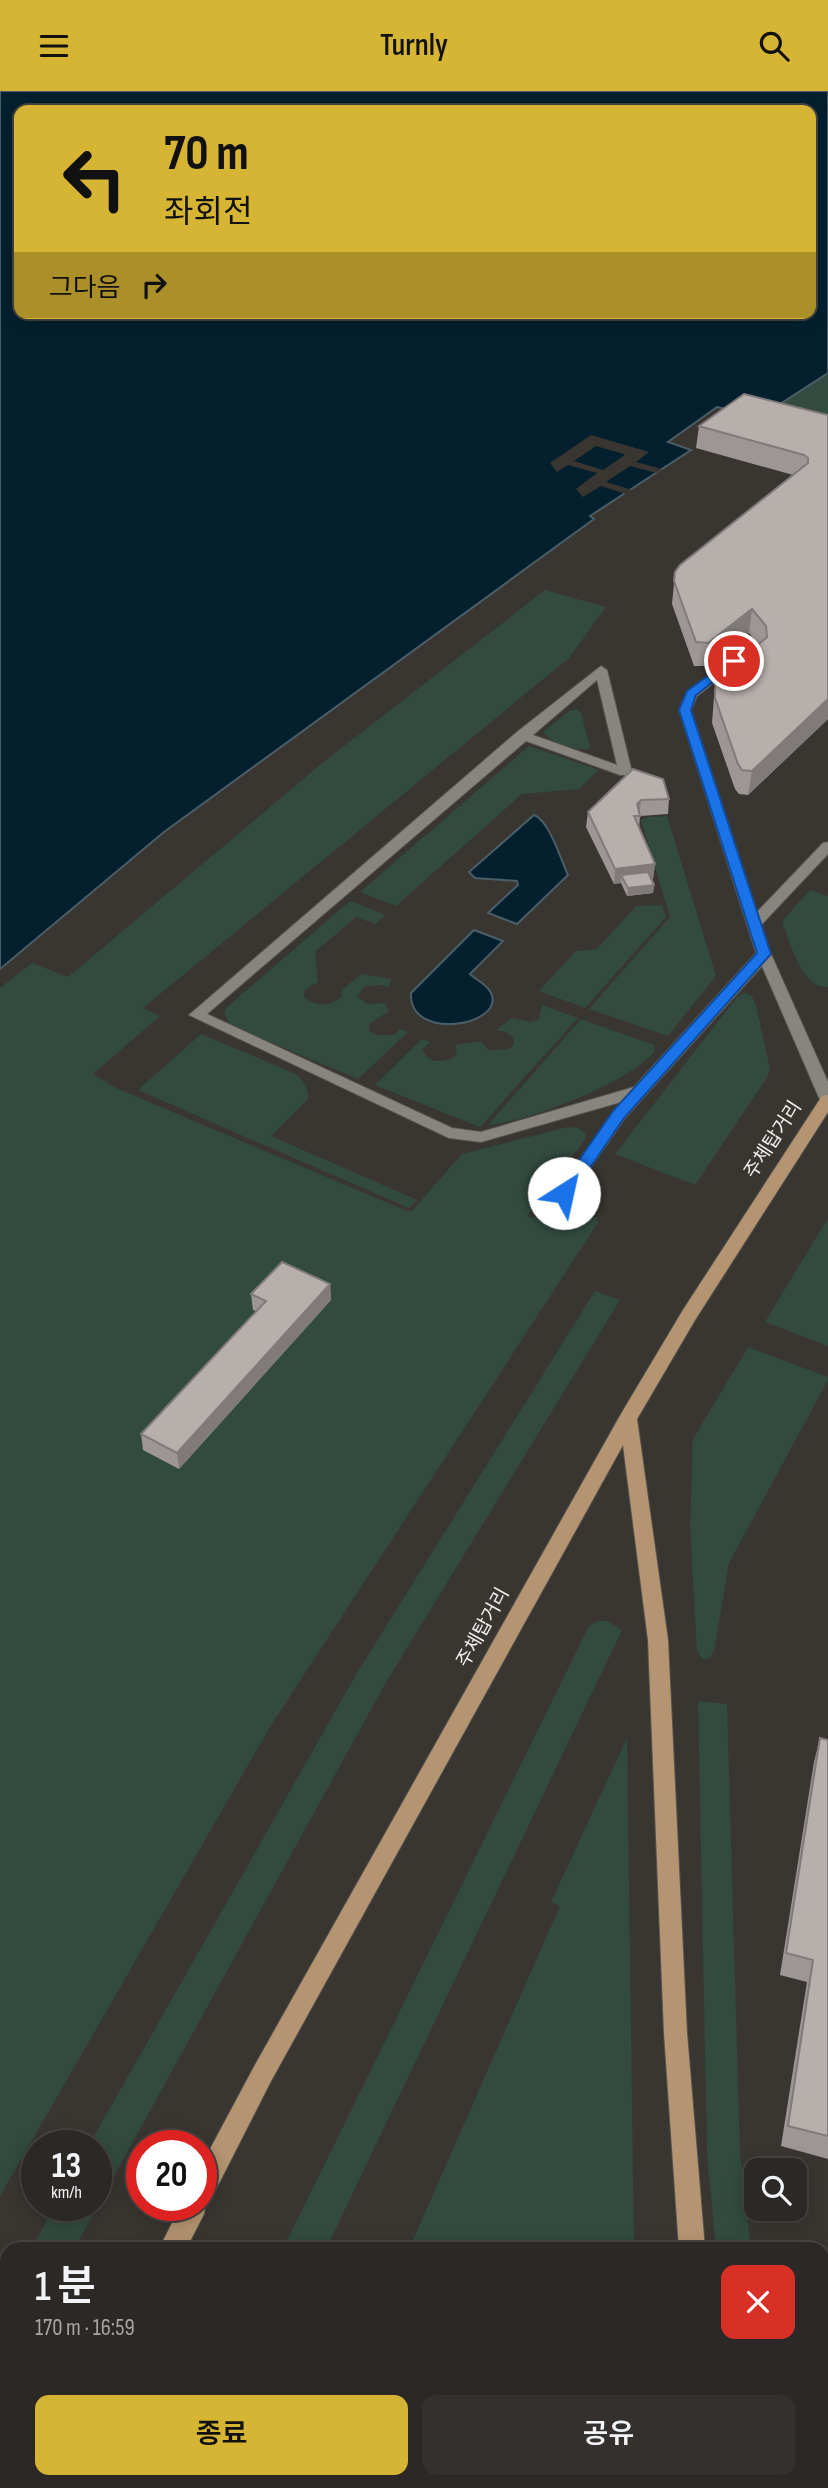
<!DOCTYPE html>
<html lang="ko">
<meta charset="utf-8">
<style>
:root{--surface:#2b2825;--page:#33302d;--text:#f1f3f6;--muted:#a6a6a7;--line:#474442;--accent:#d6b534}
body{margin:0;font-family:"Sofia Sans Condensed","Noto Sans KR",sans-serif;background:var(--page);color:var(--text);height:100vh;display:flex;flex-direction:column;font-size:26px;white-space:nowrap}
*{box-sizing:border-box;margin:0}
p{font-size:23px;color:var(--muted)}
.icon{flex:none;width:38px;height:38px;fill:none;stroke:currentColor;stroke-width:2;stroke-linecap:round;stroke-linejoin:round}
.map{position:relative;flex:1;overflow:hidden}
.side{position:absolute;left:0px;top:2151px;width:830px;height:247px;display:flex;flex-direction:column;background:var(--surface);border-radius:21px 21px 0 0;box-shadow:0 4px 18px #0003,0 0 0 2px var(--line)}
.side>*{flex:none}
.banner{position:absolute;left:14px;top:14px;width:802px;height:214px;border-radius:14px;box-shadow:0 4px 18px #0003,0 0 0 2px var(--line);background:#d6b534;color:#111;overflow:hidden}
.controls{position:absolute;left:744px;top:2067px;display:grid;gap:14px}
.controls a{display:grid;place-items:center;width:63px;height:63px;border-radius:14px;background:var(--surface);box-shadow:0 4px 18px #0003,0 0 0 2px var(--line);font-size:35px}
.speed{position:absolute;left:21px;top:2039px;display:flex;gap:14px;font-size:35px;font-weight:700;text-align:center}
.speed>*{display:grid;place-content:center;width:91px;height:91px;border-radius:50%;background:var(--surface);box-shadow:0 4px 18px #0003,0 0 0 2px var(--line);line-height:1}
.speed small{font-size:18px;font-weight:400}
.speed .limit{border:10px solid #d22;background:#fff;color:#111}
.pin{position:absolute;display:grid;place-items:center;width:60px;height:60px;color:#fff;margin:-30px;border:4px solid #fff;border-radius:50%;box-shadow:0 2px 7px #0007}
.me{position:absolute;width:77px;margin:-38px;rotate:35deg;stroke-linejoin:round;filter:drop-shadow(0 0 5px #0008)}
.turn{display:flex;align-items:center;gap:24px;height:147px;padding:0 35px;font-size:32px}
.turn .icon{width:91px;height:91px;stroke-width:2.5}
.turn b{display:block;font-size:49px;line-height:60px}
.then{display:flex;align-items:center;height:66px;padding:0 35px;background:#0003;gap:14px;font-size:26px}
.round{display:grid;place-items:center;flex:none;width:74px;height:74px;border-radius:14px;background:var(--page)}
.headline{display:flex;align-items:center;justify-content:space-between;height:119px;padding:0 35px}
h1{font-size:42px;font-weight:600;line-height:52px}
.action{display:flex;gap:14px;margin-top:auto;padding:14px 35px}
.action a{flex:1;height:80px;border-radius:14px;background:var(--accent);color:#111;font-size:28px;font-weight:600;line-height:80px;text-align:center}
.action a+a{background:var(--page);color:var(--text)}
header{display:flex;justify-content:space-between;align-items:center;height:91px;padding:0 35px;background:var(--accent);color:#111;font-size:32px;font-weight:600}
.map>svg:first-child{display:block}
</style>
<header><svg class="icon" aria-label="menu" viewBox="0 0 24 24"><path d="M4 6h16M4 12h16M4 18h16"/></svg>Turnly<svg class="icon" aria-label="search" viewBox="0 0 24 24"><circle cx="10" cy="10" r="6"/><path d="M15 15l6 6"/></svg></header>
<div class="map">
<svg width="828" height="2397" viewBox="0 0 828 2397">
<rect width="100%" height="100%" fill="#393631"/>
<g fill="#324a3f">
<path d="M828 282V341L766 322Z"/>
<path d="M545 499 606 516 569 567 143 917 160 925 93 983 116 997 407 1120H412L462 1063 568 1036 578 1037 585 1042 586 1047 527 1126 561 1128 569 1119 598 1127 596 1130H599L270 1636 0 2105V897L32 872 68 886 326 669Z"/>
<path d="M576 618 581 622 590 656 588 658C576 660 550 652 543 641L569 620Z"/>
<path d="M529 655 599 679 579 698 522 703 396 815 360 801Z"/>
<path d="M667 725 716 885 668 945 589 918 670 826 641 729 647 726Z"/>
<path d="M810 799 828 805V896C801 898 792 854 783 834V829Z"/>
<path d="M350 810 386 824 375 833 356 826 315 861 318 891 305 899 304 906C316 916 331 916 342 905V899L361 883 392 888 388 897 382 894 365 895 357 905 368 913 385 912 389 920 369 933V939L375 944H395L400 938 408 941 358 988 230 934 224 922 227 916Z"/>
<path d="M662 814 666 826 585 917 539 900 576 860 597 858 636 815Z"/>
<path d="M745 902 752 905 756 915 770 977 768 985 695 1094 615 1063 737 906Z"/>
<path d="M542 914 578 927 480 1036 375 994 422 948 430 951 422 959C429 972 441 972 453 967L457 961 455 954 481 950 488 959 509 958 514 953 513 946 506 941 496 939 512 927 531 931 539 928Z"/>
<path d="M581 928 654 954 655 960C629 992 529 1030 488 1034Z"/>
<path d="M201 943 296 983C303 989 309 998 308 1008L271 1045 417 1109 409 1117 138 999Z"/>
<path d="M828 1127V1255L765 1231Z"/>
<path d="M595 1200 620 1209 385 1593 74 2158H31L56 2114H96V2054H89L357 1582Z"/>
<path d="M748 1256 828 1286V1289L729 1472 714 1560 710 1567 703 1568 697 1560 690 1435 693 1348Z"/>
<path d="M598 1530H607L622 1539 326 2158H283L589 1535Z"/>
<path d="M698 1610 727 1613 740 2062 751 2158H716L707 2062Z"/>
<path d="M627 1647 634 2158H409L560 1815 551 1811Z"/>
<path d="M7 2200V2279L0 2292V2212Z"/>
<path d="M306 2391 748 2390 756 2397H309L304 2395Z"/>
</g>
<g fill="#04202f" stroke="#4b5e68" stroke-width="2" fill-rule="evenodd">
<path d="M0 0H828V282L766 322 751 324 717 316 668 351 691 359 590 425 594 428 164 741 0 878ZM19 19H810V222H19Z"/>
<path d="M534 724C549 729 561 769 568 784L517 833 488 822 518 794 517 790 475 787 469 781Z"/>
<path d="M474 839 503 850 470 883C476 889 487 893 491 902 506 935 408 951 411 902Z"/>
</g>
<path fill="#393631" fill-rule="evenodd" d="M591 344 649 361 636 371 662 378 657 382 630 375 606 391 632 399 626 403 601 395 583 406 576 398 597 382 568 374 557 381 550 372ZM596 355 624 363 625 364 603 379 574 370Z"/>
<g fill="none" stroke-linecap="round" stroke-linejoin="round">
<g stroke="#575450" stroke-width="2">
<path id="minor" d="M734 566 738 567V573L697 605 691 619 757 821 823 752 828 751V763L761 834 771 863 828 991V1014L820 1009 762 875 625 1027 570 1106 564 1108 556 1102 621 1011 481 1051 449 1047 189 924 517 641 601 575 607 579 632 681 630 684H620L526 650 207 923 452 1037 481 1041 634 996 756 862 679 619 687 600ZM597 589 617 674 533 644Z"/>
</g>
<g stroke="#575450" stroke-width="2">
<g id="major">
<path d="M828 1004V1021L695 1229 637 1328 668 1549 687 1942 705 2158H679L664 1942 648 1549 623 1354 271 1990 210 2110 206 2111 204 2123 186 2158H159L181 2114H201V2075L255 1974 621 1323 683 1219 822 1005Z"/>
<path d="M822 2366 828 2368V2396L816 2390H822Z"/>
<path d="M38 2390H66L64 2397H35Z"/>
</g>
</g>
<use href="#minor" fill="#88847e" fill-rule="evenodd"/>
<use href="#major" fill="#b59571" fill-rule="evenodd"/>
</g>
<g fill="#9d9694">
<path d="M828 324V628L748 704 739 703 735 698 712 632 715 593 758 553 749 542 705 575H694L672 513 675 481 793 384 696 357 699 335Z"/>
<path d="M633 678 669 708 668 723 640 725 639 738 655 773 653 788 651 789 654 794 653 802 627 805 621 792 614 793 586 736 588 721Z"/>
<path d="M330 1193 331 1209 179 1378 143 1359 141 1343 256 1220 253 1219 251 1203Z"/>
<path d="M820 1647 828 1649V2068L781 2055 807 1891 780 1884 814 1671Z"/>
</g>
<g fill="#807a78">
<path d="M752 518 749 542 705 575 708 552Z"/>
<path d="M828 608V628L748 704 752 680Z"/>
<path d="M641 709 639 725 637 713Z"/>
<path d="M655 773 653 788 625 792 621 784V792L614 793 615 778Z"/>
<path d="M654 794 653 802 627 805 628 797Z"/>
<path d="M330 1193 331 1209 179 1378 177 1362Z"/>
</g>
<g fill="#b7afac" stroke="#807a78" stroke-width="2">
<path d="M744 303 828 324V608L752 680 742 679 738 673 715 607V593L721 586 767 546 766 535 752 518 708 552 696 551 674 490 675 481 680 474 808 372V367L804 364 699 335Z"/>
<path d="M633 678 663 688 669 708 641 709 637 713 640 725H634L655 773 615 778 588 721Z"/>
<path d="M648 781 654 794 628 797 621 784Z"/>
<path d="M282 1171 330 1193 177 1362 141 1343 266 1210 251 1203Z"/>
<path d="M820 1647 828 1649V2045L788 2035 813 1869 786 1862Z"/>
</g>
<path fill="#1a73e8" stroke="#114b97" stroke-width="2" d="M731 568 740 570 696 604 691 619 771 863 624 1027 570 1106H559L557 1102 559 1098 613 1020 757 862 679 619 687 600Z"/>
<g text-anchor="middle" stroke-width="7" stroke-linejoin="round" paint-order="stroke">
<g font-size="19" fill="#f2efec" stroke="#393631">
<text transform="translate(772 1048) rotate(-57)" y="7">주체탑거리</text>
<text transform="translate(482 1536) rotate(-61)" y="7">주체탑거리</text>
</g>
</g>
</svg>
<div class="controls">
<a><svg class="icon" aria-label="search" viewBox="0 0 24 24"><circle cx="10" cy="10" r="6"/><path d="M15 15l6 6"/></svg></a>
</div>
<div class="speed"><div>13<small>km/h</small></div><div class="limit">20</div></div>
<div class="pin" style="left:734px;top:570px;background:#d93025"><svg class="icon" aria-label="arrive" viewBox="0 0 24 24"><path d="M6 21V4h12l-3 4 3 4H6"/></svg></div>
<svg class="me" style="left:564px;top:1102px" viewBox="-20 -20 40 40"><circle r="19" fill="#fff"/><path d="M0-13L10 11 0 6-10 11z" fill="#1a73e8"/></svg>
<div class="banner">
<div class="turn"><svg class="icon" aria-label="left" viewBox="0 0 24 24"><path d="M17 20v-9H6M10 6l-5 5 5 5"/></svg><div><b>70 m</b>좌회전</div></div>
<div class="then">그다음<svg class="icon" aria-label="right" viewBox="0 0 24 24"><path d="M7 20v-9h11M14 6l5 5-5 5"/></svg></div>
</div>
<section class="side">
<div class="headline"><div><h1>1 분</h1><p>170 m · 16:59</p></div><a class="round" style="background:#d93025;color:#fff"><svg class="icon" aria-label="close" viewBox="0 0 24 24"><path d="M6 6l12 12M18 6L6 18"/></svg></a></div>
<div class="action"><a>종료</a><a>공유</a></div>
</section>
</div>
